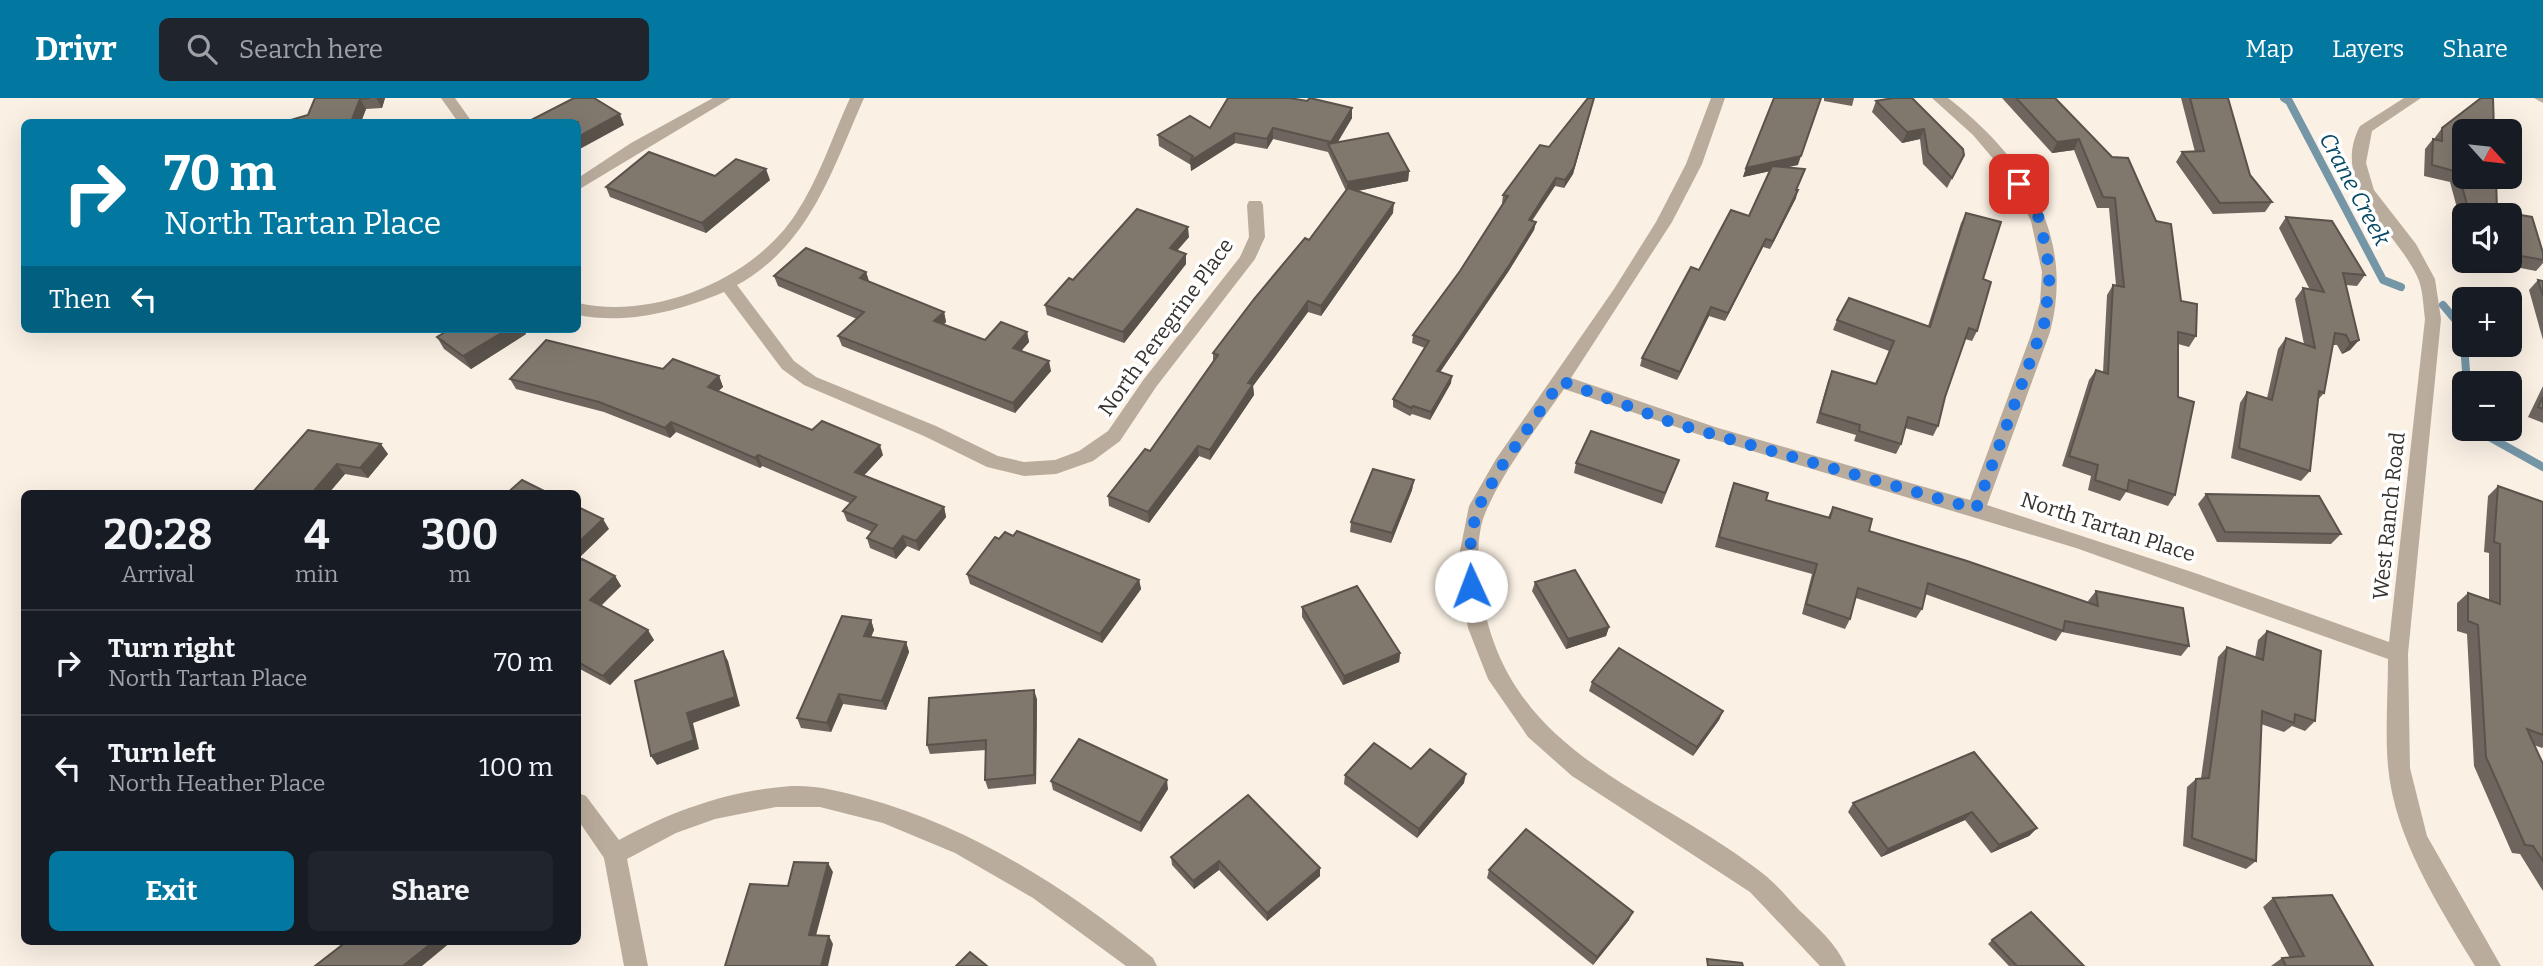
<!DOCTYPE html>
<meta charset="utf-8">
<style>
:root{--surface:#171b24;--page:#20242c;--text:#f1f3f6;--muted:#9ea1a6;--line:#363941;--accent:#0277a0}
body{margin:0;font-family:Bitter,serif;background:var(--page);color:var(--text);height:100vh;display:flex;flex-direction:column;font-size:26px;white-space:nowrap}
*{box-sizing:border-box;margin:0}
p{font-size:23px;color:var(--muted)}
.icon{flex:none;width:38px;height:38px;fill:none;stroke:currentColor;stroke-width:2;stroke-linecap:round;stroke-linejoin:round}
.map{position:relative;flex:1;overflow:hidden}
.panel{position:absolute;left:21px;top:392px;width:560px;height:455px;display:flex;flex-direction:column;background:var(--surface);border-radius:10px;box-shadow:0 7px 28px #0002}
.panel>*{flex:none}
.top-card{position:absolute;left:21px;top:21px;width:560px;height:214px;border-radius:10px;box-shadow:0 7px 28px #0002;background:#0277a0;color:#fff;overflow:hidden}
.needle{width:46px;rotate:117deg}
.tools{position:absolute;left:2452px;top:21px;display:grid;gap:14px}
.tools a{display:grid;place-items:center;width:70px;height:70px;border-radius:10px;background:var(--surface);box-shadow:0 7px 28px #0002;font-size:35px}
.pin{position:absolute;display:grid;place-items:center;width:60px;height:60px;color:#fff;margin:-30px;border-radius:14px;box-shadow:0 4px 10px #0006}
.me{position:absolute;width:77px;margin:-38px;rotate:358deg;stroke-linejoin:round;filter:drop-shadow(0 0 5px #0008)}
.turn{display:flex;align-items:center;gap:24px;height:147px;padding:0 28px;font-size:32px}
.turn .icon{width:91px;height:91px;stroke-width:2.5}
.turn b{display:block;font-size:49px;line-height:60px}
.then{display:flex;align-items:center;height:66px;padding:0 28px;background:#0003;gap:14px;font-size:26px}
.eta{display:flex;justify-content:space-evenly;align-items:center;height:119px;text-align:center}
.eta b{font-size:42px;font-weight:700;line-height:49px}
.button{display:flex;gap:14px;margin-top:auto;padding:14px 28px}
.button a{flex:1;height:80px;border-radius:10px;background:var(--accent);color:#fff;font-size:28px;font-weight:700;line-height:80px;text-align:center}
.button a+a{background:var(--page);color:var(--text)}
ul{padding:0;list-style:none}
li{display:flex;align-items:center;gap:21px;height:105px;padding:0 28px;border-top:2px solid var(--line)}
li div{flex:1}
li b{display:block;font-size:26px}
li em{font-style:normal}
header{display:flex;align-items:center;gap:42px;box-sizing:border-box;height:98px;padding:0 35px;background:var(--accent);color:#fff}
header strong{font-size:33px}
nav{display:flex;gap:38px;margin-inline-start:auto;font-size:24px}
.search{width:490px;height:63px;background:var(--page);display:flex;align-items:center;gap:18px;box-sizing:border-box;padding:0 24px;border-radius:10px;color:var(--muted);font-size:26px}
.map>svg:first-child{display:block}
</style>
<header>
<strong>Drivr</strong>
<div class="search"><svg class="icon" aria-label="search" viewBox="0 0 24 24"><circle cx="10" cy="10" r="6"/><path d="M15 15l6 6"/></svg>Search here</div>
<nav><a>Map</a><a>Layers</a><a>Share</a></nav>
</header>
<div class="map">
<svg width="2543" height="868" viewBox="0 0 2543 868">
<rect width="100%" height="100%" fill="#faf0e4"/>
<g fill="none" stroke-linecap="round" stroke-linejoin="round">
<g stroke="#7596a7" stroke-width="8">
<path d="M2284 0 2289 3 2383 182 2401 189"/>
<path d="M2443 207 2463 231 2464 241"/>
<path d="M2464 247 2467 285"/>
<path d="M2475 331 2543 369"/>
</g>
<g fill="#baac9c" fill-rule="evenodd">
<path d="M441 0H455L472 24H458Z"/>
<path d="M713 0H731L578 92V80L631 45Z"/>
<path d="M850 0H864C832 72 810 147 737 187L794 263 816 279 936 328 998 358 1024 364 1055 362 1079 353 1108 333 1144 281 1240 159 1249 139 1247 107 1249 103H1261L1263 107 1265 139 1255 161 1156 289 1120 343 1093 363 1056 376 1024 378 987 369 924 338 804 287 782 271 724 194C680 213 626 227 578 217V205C654 222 752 182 795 117 819 81 832 39 850 0Z"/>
<path d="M1711 0H1725L1702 66 1672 124 1571 280 1718 330 1970 402 2032 234 2040 204 2042 174 2031 123 2007 77 1973 37 1932 0H1948C2023 58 2076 136 2050 234L1987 407 2195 475 2389 544 2425 221C2423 207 2423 190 2417 178 2394 130 2329 87 2360 28L2404 0H2421L2372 33 2366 65 2374 92 2416 146 2435 181 2441 221 2408 556 2410 670 2427 738 2501 868H2475C2439 809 2394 739 2388 668 2385 633 2388 596 2388 561L2076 450 1709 340 1564 291C1537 330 1506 368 1487 411 1474 438 1478 476 1483 504 1512 661 1658 691 1766 778 1778 788 1788 800 1799 812 1817 829 1836 845 1846 868H1820L1750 794 1572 678 1528 639 1488 581 1468 530 1457 468 1469 408 1496 361 1614 191 1656 124 1686 66Z"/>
<path d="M2534 0H2543V5Z"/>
<path d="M791 688C817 687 840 693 865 700 972 729 1068 791 1153 860L1157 868H1126L1033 800 955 755 883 725 820 709H776L715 721 676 735 627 761 648 868H624L604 760 578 722V695L586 698 619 742C674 712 728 693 791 688Z"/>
</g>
</g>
<g fill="#6e665e">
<path d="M315 0H385L382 10 366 11 361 24H284L308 17Z"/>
<path d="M1588 0H1594L1573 76 1564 90 1555 88 1532 123 1536 124 1534 132 1508 174 1440 274 1451 285 1430 322 1412 316 1410 318 1393 309V301L1425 250 1412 245 1413 237 1460 173 1503 105H1502L1503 97 1549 49Z"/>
<path d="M1824 0H1854L1852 8 1824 3Z"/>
<path d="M1893 0 1964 57 1947 90 1923 66 1920 41 1902 45 1872 14 1876 3Z"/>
<path d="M2002 0H2055L2181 203 2196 238 2189 249 2178 246 2175 397 2168 408 2126 394 2120 403 2088 392 2091 378 2062 368 2089 282 2096 272 2103 274 2107 197 2113 187H2116L2109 110H2097L2074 52 2052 55Z"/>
<path d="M2181 0H2228L2250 77 2272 104 2265 114 2213 116 2176 64 2182 54H2195Z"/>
<path d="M2481 0H2493L2494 33H2464V79H2496L2497 113 2532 119 2543 155V165L2536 173 2484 163H2510V117H2464V136L2450 84 2424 78 2425 51 2433 41H2434L2442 30Z"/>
<path d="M1352 10V20L1338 44 1409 73 1408 83 1357 93 1393 115 1321 218 1308 214 1253 288 1254 297 1210 362 1199 358 1149 425 1109 408 1108 398 1150 353 1213 263V255L1309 142 1346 93 1328 54 1273 41 1267 51 1235 45 1191 73V67L1159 48 1158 37Z"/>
<path d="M1798 67 1787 69 1805 71 1796 92V100L1770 151 1763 149 1725 223 1709 218 1677 282 1640 268 1642 260 1699 172 1749 118 1770 73 1743 79 1746 70Z"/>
<path d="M715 78 770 82 706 135 610 99 606 89Z"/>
<path d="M1966 115 1983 181 1977 233 1972 243 1965 241 1945 299 1938 328 1933 338 1905 330 1901 346 1896 356 1854 343 1856 337 1816 325 1828 283 1832 273 1876 286 1889 253 1833 232 1837 222 1928 228 1961 125Z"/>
<path d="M2286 119 2365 177 2357 188 2346 187 2359 242 2350 252 2342 256 2337 247H2333L2324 295 2317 303 2310 373 2301 383 2231 360 2240 305 2247 294 2267 300 2278 251 2286 240 2304 246 2295 201 2303 190 2310 192 2279 130Z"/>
<path d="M1189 139 1177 153 1186 166 1124 245 1047 217 1045 207 1073 182Z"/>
<path d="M866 174 869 183 944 214 946 224 943 227 985 242 1027 234 1029 244 1021 253 1051 273 1015 315 842 248 838 238 857 221 778 188 774 178Z"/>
<path d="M2538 182 2543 183V242L2529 192Z"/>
<path d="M443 231H523L526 236 471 271 444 251 437 239 446 233Z"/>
<path d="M663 271 719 278 723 289 718 293 812 332 883 357 864 377 944 409 946 419 919 453 907 448 896 461 870 450 867 440 872 434 847 423 843 413 850 405 762 368 760 370 676 334 670 340 604 314 516 291 510 281Z"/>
<path d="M2543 288V325L2528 319Z"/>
<path d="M308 332 388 356 368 380 345 376 328 396H251Z"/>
<path d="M1679 362 1662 406 1574 375 1576 365Z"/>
<path d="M1414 382 1412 392 1391 445 1350 434 1351 424Z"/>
<path d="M1734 385 1766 402 1828 419 1833 409 1869 433 2089 505 2088 503 2096 493 2189 548 2181 558 2062 534 2056 543 1925 496 1922 511 1916 520 1856 500 1850 521 1845 531 1802 516 1812 476 1715 449 1730 395Z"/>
<path d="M2498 388 2543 404V649L2542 650 2534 647 2543 666V793L2520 756 2512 755 2474 668 2467 536 2457 533V505L2468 495 2489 502V455L2484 454 2488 398Z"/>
<path d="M2206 396 2341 436 2331 446 2217 444 2198 406Z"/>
<path d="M578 466 615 478 621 488 601 508 654 542 610 587 578 570Z"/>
<path d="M967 476 1139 482 1141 491 1102 545 970 486Z"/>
<path d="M1535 484 1609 529 1606 538 1566 551 1532 493Z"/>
<path d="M1302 509 1400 555 1399 564 1343 587 1302 519Z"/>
<path d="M871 522 874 532 871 539 906 544 909 554 886 612 843 606 831 634 801 630 797 620Z"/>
<path d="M2267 533 2315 623 2305 633 2292 628 2284 634 2261 626 2256 763 2246 771 2183 748 2187 689 2196 681 2201 680 2218 559 2227 549 2255 560 2258 542Z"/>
<path d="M1592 584 1723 613 1719 622 1693 658 1589 593Z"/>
<path d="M1037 601 1036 686 988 691 985 682 986 652 930 656 927 647Z"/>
<path d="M1974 654 2037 730 2029 738 1991 755 1965 722 1881 759 1848 714 1853 705Z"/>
<path d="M1411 671 1464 685 1417 740 1344 686 1345 677Z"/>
<path d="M1051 683 1168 691 1141 734 1053 692Z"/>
<path d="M1171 759 1320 770V778L1267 823 1219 772 1194 791 1172 767Z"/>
<path d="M1489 772 1629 822 1593 867 1487 780Z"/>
<path d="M2273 800 2373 868H2271L2282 860H2290L2263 809Z"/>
<path d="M1992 842 2084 868H2009L1988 846Z"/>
</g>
<g fill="#5a534c">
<path d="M376 0H385L382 10Z"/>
<path d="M1594 0 1573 76 1564 90 1565 82Z"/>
<path d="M360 1 366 11 361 24H351Z"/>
<path d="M1352 10V20L1332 53 1331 44Z"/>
<path d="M620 16 624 27 578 52V39Z"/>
<path d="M1273 30V41L1267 51V41Z"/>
<path d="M1924 31 1920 41 1902 45 1907 34Z"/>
<path d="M1235 35V45L1191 73 1190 63Z"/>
<path d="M2079 41 2074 52 2052 55 2057 44Z"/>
<path d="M1801 58 1798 67 1743 79 1746 70Z"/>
<path d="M766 71 770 82 706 135 702 125Z"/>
<path d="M1409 73 1408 83 1347 95V84Z"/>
<path d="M1556 80 1555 88 1527 129 1529 122Z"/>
<path d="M1798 92 1796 100 1770 151 1773 143Z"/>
<path d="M1394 105 1393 115 1321 218V208Z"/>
<path d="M1536 124 1534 132 1508 174 1436 280 1437 273Z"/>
<path d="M1188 129 1189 139 1170 160V150Z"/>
<path d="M1766 141 1763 149 1725 223 1728 215Z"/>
<path d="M1186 156V166L1124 245 1123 234Z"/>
<path d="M866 174 869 184 860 180Z"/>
<path d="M1308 203V214L1253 288 1254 297 1210 362V352L1248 285Z"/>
<path d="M1711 209 1709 218 1677 282 1680 274Z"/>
<path d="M944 214 946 224 936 234 934 223Z"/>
<path d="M508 231H523L526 236 471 271 463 258Z"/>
<path d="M1027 234 1029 244 1015 260 1013 250Z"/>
<path d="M2359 242 2350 252 2342 256 2350 245Z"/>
<path d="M1049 263 1051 273 1015 315 1013 305Z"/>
<path d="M719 278 723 289 712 299 708 289Z"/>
<path d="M1452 278 1451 285 1430 322 1431 314Z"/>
<path d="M671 324 676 334 670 340 665 330Z"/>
<path d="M381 346 388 356 368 380 360 370Z"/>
<path d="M880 347 883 357 858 384 855 374Z"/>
<path d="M1198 348 1199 358 1149 425 1148 414Z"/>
<path d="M758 357 762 368 760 370 755 360Z"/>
<path d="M337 366 345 376 328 396H311Z"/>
<path d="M1414 382 1412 392 1391 445 1392 435Z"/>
<path d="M944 409 946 419 919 453 916 443Z"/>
<path d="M603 421 609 431 578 461V445Z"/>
<path d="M903 438 907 448 896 461 893 451Z"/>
<path d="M615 478 621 488 596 512 590 502Z"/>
<path d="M1139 482 1141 491 1102 545 1100 536Z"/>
<path d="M871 522 874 532 867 548 864 538Z"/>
<path d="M1609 529 1606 538 1566 551 1568 541Z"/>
<path d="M648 532 654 542 610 587 603 578Z"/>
<path d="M906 544 909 554 886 612 882 603Z"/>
<path d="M723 553 728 563 740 608 693 625 699 651 657 667 651 658Z"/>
<path d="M1400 555 1399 564 1343 587 1344 578Z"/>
<path d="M1034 592 1037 601 1036 686 1034 677Z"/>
<path d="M839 596 843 606 831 634 827 625Z"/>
<path d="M1723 613 1719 622 1693 658 1697 649Z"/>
<path d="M1466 676 1464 685 1417 740 1419 731Z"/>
<path d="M1167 682 1168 691 1141 734 1140 725Z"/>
<path d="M1972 714 1965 722 1881 759 1888 751Z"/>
<path d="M2037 730 2029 738 1991 755 1999 747Z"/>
<path d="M1219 763V772L1194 791 1193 783Z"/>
<path d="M828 765 833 774 814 845 809 837Z"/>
<path d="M1320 770V778L1267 823V815Z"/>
<path d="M1633 814 1629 822 1593 867 1597 859Z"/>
<path d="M829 838 833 846 828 868H821Z"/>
<path d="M433 844H451L422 868H403Z"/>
</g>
<g fill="#80776d" stroke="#5a534c" stroke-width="2">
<path d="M315 0H370L360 1 351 24H284L308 17Z"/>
<path d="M574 0H594L620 16 578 39V24H538L533 21Z"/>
<path d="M1228 0H1290L1307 3 1310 0 1352 10 1331 44 1273 30 1267 41 1235 35 1190 63 1193 58 1158 37 1190 18 1210 30Z"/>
<path d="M1588 0H1594L1574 69 1565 82 1556 80 1529 122 1536 124 1510 166 1437 273 1452 278 1431 314 1413 308 1411 310 1393 301 1429 243 1413 237 1460 173 1508 98 1503 97 1540 47 1549 49Z"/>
<path d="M1774 0H1821L1801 58 1746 70Z"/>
<path d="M1893 0H1912L1963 51 1964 57 1952 80 1928 55 1924 31 1907 34 1876 3Z"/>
<path d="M2016 0H2055L2112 59 2128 60 2156 123 2171 126 2181 203 2197 206 2196 238 2178 234V299L2194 304 2175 397 2129 382 2127 393 2095 382 2098 367 2069 358 2096 272 2108 276 2113 187 2124 189 2115 100 2103 99 2079 41 2057 44Z"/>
<path d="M2190 0H2228L2250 77 2272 104 2220 105 2182 54 2204 53Z"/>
<path d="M2481 0H2493L2494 33H2464V79H2496L2497 113 2532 119 2543 155V162L2510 156V117H2470L2458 74 2432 67 2433 41 2442 43V30Z"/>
<path d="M1388 35 1409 73 1347 84 1328 46Z"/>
<path d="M649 54 715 78 736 61 766 71 702 125 606 89Z"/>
<path d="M1772 68 1805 71 1796 92H1798L1773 143 1766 141 1728 215 1711 209 1680 274 1642 260 1691 169 1699 172 1731 112 1749 118Z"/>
<path d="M1348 90 1394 105 1321 208 1308 203 1248 285 1253 286 1210 352 1198 348 1148 414 1108 398 1145 351 1150 353 1218 257 1213 255 1254 201 1305 140 1309 142Z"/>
<path d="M1137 111 1188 129 1170 150 1186 156 1123 234 1045 207 1069 180 1073 182Z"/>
<path d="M1966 115 2001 124 1983 181 1991 184 1977 233 1969 230 1945 299 1938 328 1908 319 1901 346 1859 333 1860 327 1820 315 1832 273 1876 286 1894 243 1837 222 1849 200 1930 229Z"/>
<path d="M2286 119 2332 123 2365 177 2343 175 2359 242 2350 245 2346 237 2335 235 2324 295 2319 293 2310 373 2239 350 2247 294 2272 302 2286 240 2315 250 2303 190 2324 194Z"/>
<path d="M806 150 866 174 860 180 944 214 934 223 985 242 1001 224 1027 234 1013 250 1049 263 1013 305 838 238 864 214 774 178Z"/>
<path d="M2538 182 2543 183V198Z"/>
<path d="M450 231H508L463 258 437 239Z"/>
<path d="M546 242 663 271 673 261 719 278 708 289 812 332 822 323 880 347 855 374 944 409 916 443 903 438 893 451 867 440 877 427 843 413 856 399 758 357 755 360 671 324 665 330 599 304 510 281Z"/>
<path d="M2543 299V311L2538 309Z"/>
<path d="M308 332 381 346 360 370 337 366 311 396H251Z"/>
<path d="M1591 333 1679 362 1665 395 1576 365Z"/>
<path d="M1373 371 1414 382 1392 435 1351 424Z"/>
<path d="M522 382 550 396H506Z"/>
<path d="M1734 385 1768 395 1766 402 1830 420 1833 409 1872 421 1869 433 1967 463 2098 508 2096 493 2183 510 2189 548 2065 523 2063 533 1928 485 1922 511 1858 490 1850 521 1806 506 1817 466 1719 439Z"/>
<path d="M2498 388 2543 404V637L2527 631 2543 666V763L2533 748 2525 747 2486 659 2478 527 2468 523V495L2500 506V446L2494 444Z"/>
<path d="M2206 396 2319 398 2341 436 2225 434Z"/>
<path d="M578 409 603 421 578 445Z"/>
<path d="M1017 433 1139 482 1100 536 967 476 995 439 999 441 1005 434 1013 438Z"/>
<path d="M582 461 615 478 590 502 648 532 603 578 578 564V466Z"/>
<path d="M1575 472 1609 529 1568 541 1535 484Z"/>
<path d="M1357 488 1400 555 1344 578 1302 509Z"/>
<path d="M842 518 871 522 864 538 906 544 882 603 839 596 827 625 797 620Z"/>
<path d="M2267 533 2321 553 2315 623 2295 616 2294 625 2262 613 2256 763 2192 740 2196 681 2209 680 2227 549 2263 562Z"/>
<path d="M1619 550 1723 613 1697 649 1592 584Z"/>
<path d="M723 553 735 599 687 615 694 642 651 658 635 583Z"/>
<path d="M1034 592V677L985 682 986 642 927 647 929 600Z"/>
<path d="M1079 641 1167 682 1140 725 1051 683Z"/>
<path d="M1374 645 1411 671 1430 651 1466 676 1419 731 1345 677Z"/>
<path d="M1974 654 2037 730 1999 747 1972 714 1888 751 1853 705Z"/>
<path d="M1248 697 1320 770 1267 815 1219 763 1193 783 1171 759Z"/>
<path d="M1526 731 1633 814 1597 859 1489 772Z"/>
<path d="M794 764 828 765 809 837 829 838 821 868H725L750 786 788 788Z"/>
<path d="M2332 797 2373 868H2286L2282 860 2304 858 2273 800Z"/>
<path d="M2031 814 2084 868H2017L1992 842Z"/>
<path d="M346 844H433L403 868H315Z"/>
<path d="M970 854 987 868H956Z"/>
<path d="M1707 861 1742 865 1743 868H1708Z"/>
</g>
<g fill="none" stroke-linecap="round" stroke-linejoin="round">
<path stroke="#1a73e8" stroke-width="12" stroke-dasharray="0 21.6" d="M1471 488 1467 468 1476 413 1503 366 1561 283 1673 325 1976 411 2045 223 2050 174 2040 122 2019 86"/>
</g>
<g text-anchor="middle" stroke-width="7" stroke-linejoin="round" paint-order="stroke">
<g font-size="21" fill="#36322e" stroke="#fff">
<text transform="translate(1166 229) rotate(-54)" y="7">North Peregrine Place</text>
<text transform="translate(2389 418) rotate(-84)" y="7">West Ranch Road</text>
<text transform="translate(2108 429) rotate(18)" y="7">North Tartan Place</text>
</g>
<g font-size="23" font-style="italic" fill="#084a65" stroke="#fff">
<text transform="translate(2355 91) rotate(62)" y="8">Crane Creek</text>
</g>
</g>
</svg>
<div class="tools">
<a><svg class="needle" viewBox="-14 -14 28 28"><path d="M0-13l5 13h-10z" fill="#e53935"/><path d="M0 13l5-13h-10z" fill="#9ea1a6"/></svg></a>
<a><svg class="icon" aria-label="sound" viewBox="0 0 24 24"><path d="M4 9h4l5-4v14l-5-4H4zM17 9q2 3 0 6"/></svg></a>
<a>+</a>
<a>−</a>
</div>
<div class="pin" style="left:2019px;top:86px;background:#d93025"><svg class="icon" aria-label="arrive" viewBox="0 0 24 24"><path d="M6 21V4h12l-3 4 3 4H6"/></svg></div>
<svg class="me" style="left:1471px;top:488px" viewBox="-20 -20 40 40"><circle r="19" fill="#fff"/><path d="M0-13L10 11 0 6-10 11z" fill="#1a73e8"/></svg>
<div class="top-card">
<div class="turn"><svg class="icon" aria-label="right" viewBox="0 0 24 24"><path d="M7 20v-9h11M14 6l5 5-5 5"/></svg><div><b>70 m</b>North Tartan Place</div></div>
<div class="then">Then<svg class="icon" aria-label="left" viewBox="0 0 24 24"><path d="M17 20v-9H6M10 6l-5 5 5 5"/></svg></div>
</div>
<section class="panel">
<div class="eta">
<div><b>20:28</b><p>Arrival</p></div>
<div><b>4</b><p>min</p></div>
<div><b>300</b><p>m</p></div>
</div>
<ul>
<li><svg class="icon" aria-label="right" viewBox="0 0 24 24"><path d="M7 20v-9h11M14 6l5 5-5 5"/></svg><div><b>Turn right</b><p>North Tartan Place</p></div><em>70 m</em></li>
<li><svg class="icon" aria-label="left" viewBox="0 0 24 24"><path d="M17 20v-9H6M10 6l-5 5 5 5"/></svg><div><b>Turn left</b><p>North Heather Place</p></div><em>100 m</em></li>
</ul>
<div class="button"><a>Exit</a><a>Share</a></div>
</section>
</div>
